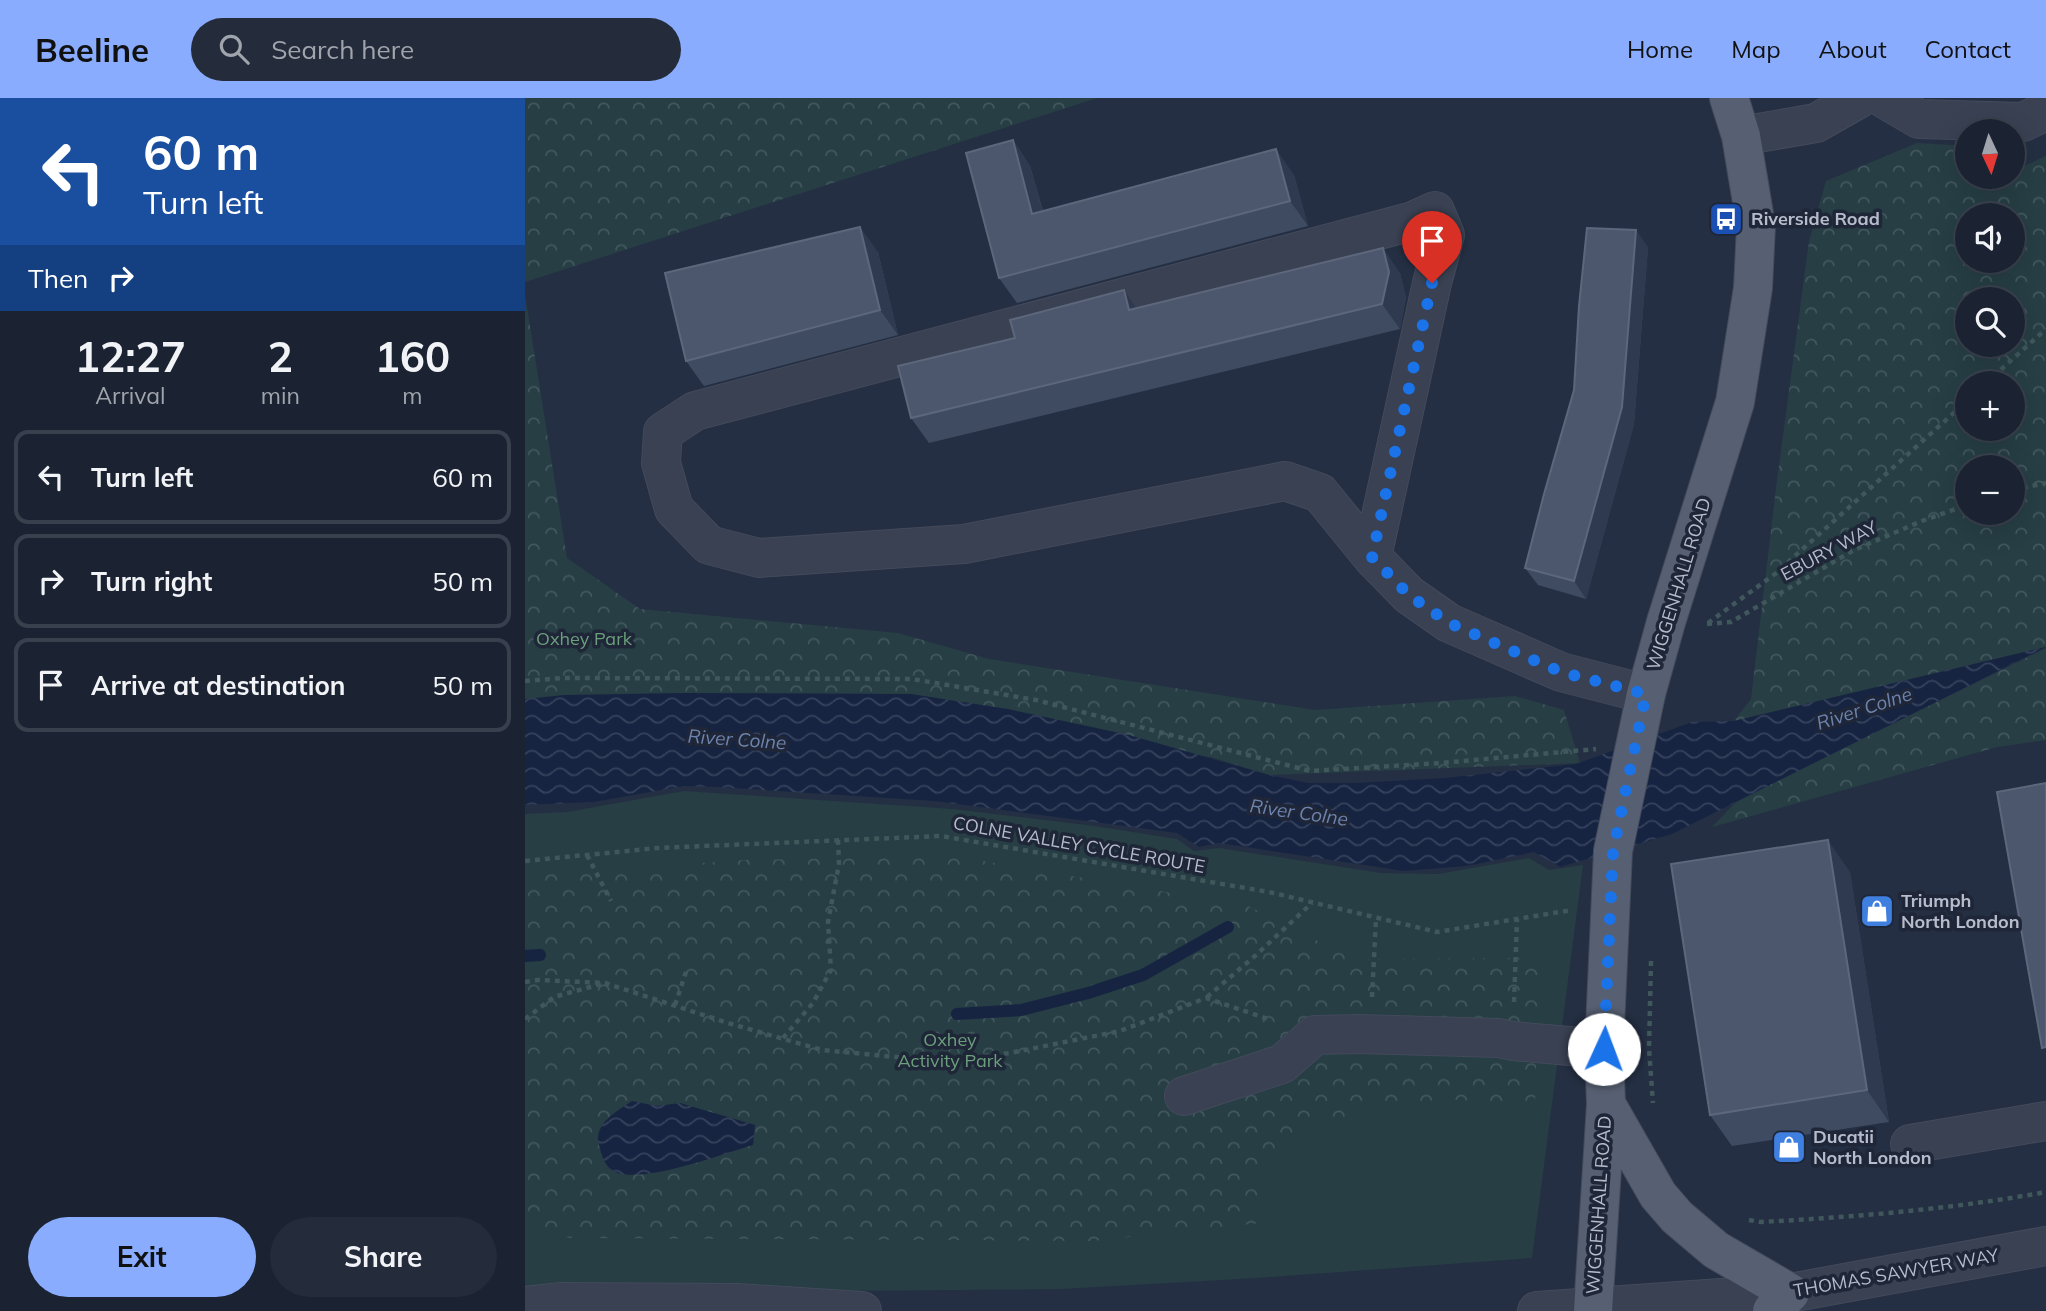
<!DOCTYPE html>
<meta charset="utf-8">
<style>
:root{--surface:#1b2332;--page:#242b3a;--text:#f1f3f6;--muted:#a0a4ac;--line:#39404d;--accent:#89acfe}
body{margin:0;font-family:Mulish,sans-serif;background:var(--page);color:var(--text);height:100vh;display:flex;flex-direction:column;font-size:26px;white-space:nowrap}
*{box-sizing:border-box;margin:0}
p{font-size:23px;color:var(--muted)}
.icon{flex:none;width:38px;height:38px;fill:none;stroke:currentColor;stroke-width:2;stroke-linecap:round;stroke-linejoin:round}
.map{position:relative;flex:1;overflow:hidden}
.side{display:flex;flex-direction:column;background:var(--surface);width:525px}
.side>*{flex:none}
.guide{background:#1a4fa0;color:#fff;overflow:hidden}
.needle{width:46px;rotate:176deg}
.buttons{position:absolute;left:1430px;top:21px;display:grid;gap:14px}
.buttons a{display:grid;place-items:center;width:70px;height:70px;border-radius:50%;background:var(--surface);box-shadow:0 7px 28px #0002,0 0 0 2px var(--line);font-size:35px}
.pin{position:absolute;display:grid;place-items:center;width:60px;height:60px;color:#fff;margin:-72px -30px;border-radius:50% 50% 50% 0;rotate:-45deg;box-shadow:0 0 7px #0007}
.pin .icon{rotate:45deg}
.me{position:absolute;width:77px;margin:-38px;rotate:2deg;stroke-linejoin:round;filter:drop-shadow(0 0 5px #0008)}
.turn{display:flex;align-items:center;gap:24px;height:147px;padding:0 28px;font-size:32px}
.turn .icon{width:91px;height:91px;stroke-width:2.5}
.turn b{display:block;font-size:49px;line-height:60px}
.then{display:flex;align-items:center;height:66px;padding:0 28px;background:#0003;gap:14px;font-size:26px}
.eta{display:flex;justify-content:space-evenly;align-items:center;height:119px;text-align:center}
.eta b{font-size:42px;font-weight:700;line-height:49px}
.cta{display:flex;gap:14px;margin-top:auto;padding:14px 28px}
.cta a{flex:1;height:80px;border-radius:42px;background:var(--accent);color:#111;font-size:28px;font-weight:700;line-height:80px;text-align:center}
.cta a+a{background:var(--page);color:var(--text)}
ul{padding:0;list-style:none}
li{display:flex;align-items:center;gap:21px;height:94px;margin:0 14px 10px;padding:0 14px;border:4px solid var(--line);border-radius:14px}
li div{flex:1}
li b{display:block;font-size:26px}
li em{font-style:normal}
header{display:flex;align-items:center;gap:42px;box-sizing:border-box;height:98px;padding:0 35px;background:var(--accent);color:#111}
header strong{font-size:33px}
nav{display:flex;gap:38px;margin-inline-start:auto;font-size:24px}
.search{width:490px;height:63px;background:var(--page);display:flex;align-items:center;gap:18px;box-sizing:border-box;padding:0 24px;border-radius:38px;color:var(--muted);font-size:26px}
main{display:flex;flex:1;min-height:0}
.map>svg:first-child{display:block}
</style>
<header>
<strong>Beeline</strong>
<div class="search"><svg class="icon" aria-label="search" viewBox="0 0 24 24"><circle cx="10" cy="10" r="6"/><path d="M15 15l6 6"/></svg>Search here</div>
<nav><a>Home</a><a>Map</a><a>About</a><a>Contact</a></nav>
</header>
<main>
<section class="side">
<div class="guide">
<div class="turn"><svg class="icon" aria-label="left" viewBox="0 0 24 24"><path d="M17 20v-9H6M10 6l-5 5 5 5"/></svg><div><b>60 m</b>Turn left</div></div>
<div class="then">Then<svg class="icon" aria-label="right" viewBox="0 0 24 24"><path d="M7 20v-9h11M14 6l5 5-5 5"/></svg></div>
</div>
<div class="eta">
<div><b>12:27</b><p>Arrival</p></div>
<div><b>2</b><p>min</p></div>
<div><b>160</b><p>m</p></div>
</div>
<ul>
<li><svg class="icon" aria-label="left" viewBox="0 0 24 24"><path d="M17 20v-9H6M10 6l-5 5 5 5"/></svg><div><b>Turn left</b></div><em>60 m</em></li>
<li><svg class="icon" aria-label="right" viewBox="0 0 24 24"><path d="M7 20v-9h11M14 6l5 5-5 5"/></svg><div><b>Turn right</b></div><em>50 m</em></li>
<li><svg class="icon" aria-label="arrive" viewBox="0 0 24 24"><path d="M6 21V4h12l-3 4 3 4H6"/></svg><div><b>Arrive at destination</b></div><em>50 m</em></li>
</ul>
<div class="cta"><a>Exit</a><a>Share</a></div>
</section>
<div class="map">
<svg width="1521" height="1213" viewBox="0 0 1521 1213">
<defs>
<pattern id="forest-crowns" width="20" height="18" patternUnits="userSpaceOnUse" patternTransform="scale(1.75)"><rect width="20" height="18" fill="#263e44"/><path d="M2 6a3 3 0 1 1 6 0M12 15a3 3 0 1 1 6 0" fill="none" stroke="#43585e"/></pattern>
<pattern id="water-waves" width="16" height="10" patternUnits="userSpaceOnUse" patternTransform="scale(1.75)"><rect width="16" height="10" fill="#162442"/><path d="M0 5q4-4 8 0t8 0" fill="none" stroke="#36425c"/></pattern>
</defs>
<rect width="100%" height="100%" fill="#242f43"/>
<path fill="#263e44" d="M159 693 428 711 570 728 652 741 669 753 694 750 856 775 913 776 1004 760 1024 772 1058 767 1007 1160 733 1180 536 1191 310 1193 183 1185 0 1188V716L42 714Z"/>
<g fill="url(#forest-crowns)" fill-rule="evenodd">
<path d="M0 0H572L0 184Z"/>
<path d="M1392 45 1442 48V79H1488V68L1492 71 1521 58V549L1209 623 1226 601 1251 390 1284 143 1301 83ZM1442 117H1488V163H1442ZM1442 201H1488V247H1442ZM1442 285H1488V331H1442ZM1442 369H1488V415H1442Z"/>
<path d="M0 197 42 460 115 511 373 535 464 561 790 612 990 598 1039 612 1055 665 744 677 686 659 0 603Z"/>
<path d="M1521 550V642L1472 649 1187 729 1213 702Z"/>
<path d="M429 758 723 808 829 861 1014 860 1010 1007 919 1001 860 1009 778 1031 734 1067 735 1125 568 1143 45 1140 0 1129V778L219 762Z"/>
</g>
<g fill="url(#water-waves)">
<path d="M1521 549 1147 736 1035 769 1009 754 942 768 879 773 694 745 674 749 652 735 409 703 192 689 159 688 69 704 0 707V601L39 597 158 595 386 596 483 611 604 637 744 677 784 685H830L920 680 1051 666 1167 624 1209 623Z"/>
<path d="M107 1003 132 1008 155 1005 230 1027 228 1047C197 1056 119 1086 90 1074 79 1068 77 1058 74 1047 68 1026 92 1013 107 1003Z"/>
</g>
<g fill="none" stroke-linecap="round" stroke-linejoin="round">
<g stroke="#162442" stroke-width="12">
<path d="M0 858 15 857"/>
<path d="M432 916 496 912 563 895 618 877 703 829"/>
</g>
<g stroke="#434a5b" stroke-width="40">
<g id="minor">
<path d="M1358 0 1394 21 1498 24 1521 13"/>
<path d="M1216 38 1291 25 1335 0"/>
<path d="M847 459 907 185 920 137 910 113 888 123 170 313 138 334 136 365 149 411 184 447 234 460 439 446 760 383 795 395 847 459 884 497 924 525 1036 574 1121 596"/>
<path d="M659 998 757 966 790 937 834 936 974 940 988 943 1079 951"/>
<path d="M1385 1046 1521 1023"/>
<path d="M0 1208 35 1204 212 1205 337 1213"/>
<path d="M1012 1213 1265 1195 1521 1148"/>
</g>
</g>
<g stroke="#434a5b" stroke-width="40">
<g id="major">
<path d="M1081 1006 1133 1097 1152 1119 1191 1152 1265 1195 1247 1213"/>
<path d="M1068 1213 1081 1006 1079 951 1088 753 1121 596 1141 524 1210 304 1228 190 1231 128 1216 38 1204 0"/>
</g>
</g>
<g stroke="#40575b" stroke-width="4.5" stroke-dasharray="5 5" stroke-linecap="butt">
<path d="M1461 285 1521 231"/>
<path d="M1488 392 1521 385"/>
<path d="M1183 525 1250 476 1442 303"/>
<path d="M1182 526 1206 524 1329 452 1397 423 1442 407"/>
<path d="M0 583 37 580 387 581 511 602 785 673 916 665 1071 651"/>
<path d="M62 757 86 803"/>
<path d="M0 763 132 750 416 738 744 794 912 834 1047 812"/>
<path d="M1126 863 1124 951 1128 1005"/>
<path d="M0 884 13 882 80 885 203 925 297 952 413 963 485 955 595 933 681 900 746 922"/>
<path d="M682 899 731 857 787 805"/>
<path d="M847 899 851 820"/>
<path d="M989 904 992 821"/>
<path d="M150 907 161 874"/>
<path d="M0 921 29 899 76 886"/>
<path d="M258 940 288 905 306 872 303 824 314 766 313 742"/>
<path d="M1224 1122 1235 1124C1331 1119 1427 1111 1521 1094"/>
</g>
<use href="#minor" stroke="#394152" stroke-width="38"/>
<use href="#major" stroke="#576072" stroke-width="38"/>
</g>
<g fill="#3f4b61">
<path d="M488 42 505 68 518 113 769 77 783 128 492 205 474 180Z"/>
<path d="M1123 149 1109 326 1061 501 1013 487 1000 470Z"/>
<path d="M353 154 373 237 179 288 161 263Z"/>
<path d="M875 175 881 200 875 231 404 345 386 320 611 210Z"/>
<path d="M1325 774 1364 1024 1207 1048 1185 1017Z"/>
</g>
<g fill="#2f3a50">
<path d="M488 42 505 68 525 141 507 116Z"/>
<path d="M751 51 769 77 783 128 765 103Z"/>
<path d="M335 129 353 154 373 237 355 212Z"/>
<path d="M1111 132 1123 149 1109 326 1061 501 1049 483Z"/>
<path d="M858 150 875 175 881 200 875 231 857 206Z"/>
<path d="M599 192 616 217 604 212Z"/>
<path d="M1303 742 1325 774 1364 1024 1342 992Z"/>
</g>
<g fill="#4c576d" stroke="#5c677c" stroke-width="2">
<path d="M488 42 507 116 751 51 765 103 474 180 441 55Z"/>
<path d="M335 129 355 212 161 263 140 175Z"/>
<path d="M1062 130 1111 132 1097 309 1049 483 1000 470 1019 396 1049 292 1054 208Z"/>
<path d="M858 150 864 174 857 206 386 320 373 268 490 240 485 222 599 192 604 212Z"/>
<path d="M1521 685V949L1517 950 1472 694Z"/>
<path d="M1303 742 1342 992 1185 1017 1146 766Z"/>
</g>
<g fill="none" stroke-linecap="round" stroke-linejoin="round">
<path stroke="#1a73e8" stroke-width="12" stroke-dasharray="0 21.6" d="M907 185 847 459 884 497 924 525 1036 574 1121 596 1088 753 1079 951"/>
</g>
<defs>
<g id="bus-square" transform="scale(1.75)"><rect x="-9" y="-9" width="18" height="18" rx="4" fill="#1a4fb4" stroke="#1e2638"/><path d="M-5-6H5V4H4V6H2V4H-2V6H-4V4H-5ZM-3.5-4V0h7V-4ZM-3.5 1.2v1.5H-2V1.2ZM2 1.2v1.5H3.5V1.2Z" fill="#fff"/></g>
<g id="shop-square" transform="scale(1.75)"><rect x="-9" y="-9" width="18" height="18" rx="4" fill="#3f7fe0" stroke="#1e2638"/><path d="M-5-2.5h2.3a2.7 3.5 0 0 1 5.4 0H5L5.5 6h-11ZM-1.5-2.5h3a1.5 2.3 0 0 0-3 0Z" fill="#fff"/></g>
</defs>
<g fill-rule="evenodd">
<use href="#bus-square" x="1201" y="121"/>
<use href="#shop-square" x="1352" y="813"/>
<use href="#shop-square" x="1264" y="1049"/>
</g>
<g text-anchor="middle" stroke-width="7" stroke-linejoin="round" paint-order="stroke">
<g font-size="18" font-weight="bold" fill="#b6bccc" stroke="#1e2638" text-anchor="start">
<text x="1226" y="127">Riverside Road</text>
<text x="1376" y="809">Triumph<tspan x="1376" dy="21">North London</tspan></text>
<text x="1288" y="1045">Ducatii<tspan x="1288" dy="21">North London</tspan></text>
</g>
<g font-size="18" fill="#b6bccc" stroke="#1e2638">
<text transform="translate(1304 453) rotate(-28)" y="6">EBURY WAY</text>
<text transform="translate(1154 486) rotate(-73)" y="6">WIGGENHALL ROAD</text>
<text transform="translate(554 747) rotate(10)" y="6">COLNE VALLEY CYCLE ROUTE</text>
<text transform="translate(1074 1107) rotate(-86)" y="6">WIGGENHALL ROAD</text>
<text transform="translate(1371 1175) rotate(-10)" y="6">THOMAS SAWYER WAY</text>
</g>
<g font-size="18" fill="#6b9f7c" stroke="#1e2638">
<text x="59" y="547">Oxhey Park</text>
<text x="425" y="948">Oxhey<tspan x="425" dy="21">Activity Park</tspan></text>
</g>
<g font-size="19" font-style="italic" fill="#6d83ad" stroke="#1e2638">
<text transform="translate(1339 610) rotate(-18)" y="7">River Colne</text>
<text transform="translate(212 641) rotate(4)" y="7">River Colne</text>
<text transform="translate(774 714) rotate(8)" y="7">River Colne</text>
</g>
</g>
</svg>
<div class="buttons">
<a><svg class="needle" viewBox="-14 -14 28 28"><path d="M0-13l5 13h-10z" fill="#e53935"/><path d="M0 13l5-13h-10z" fill="#a0a4ac"/></svg></a>
<a><svg class="icon" aria-label="sound" viewBox="0 0 24 24"><path d="M4 9h4l5-4v14l-5-4H4zM17 9q2 3 0 6"/></svg></a>
<a><svg class="icon" aria-label="search" viewBox="0 0 24 24"><circle cx="10" cy="10" r="6"/><path d="M15 15l6 6"/></svg></a>
<a>+</a>
<a>−</a>
</div>
<div class="pin" style="left:907px;top:185px;background:#d93025"><svg class="icon" aria-label="arrive" viewBox="0 0 24 24"><path d="M6 21V4h12l-3 4 3 4H6"/></svg></div>
<svg class="me" style="left:1079px;top:951px" viewBox="-20 -20 40 40"><circle r="19" fill="#fff"/><path d="M0-13L10 11 0 6-10 11z" fill="#1a73e8"/></svg>
</div>
</main>
